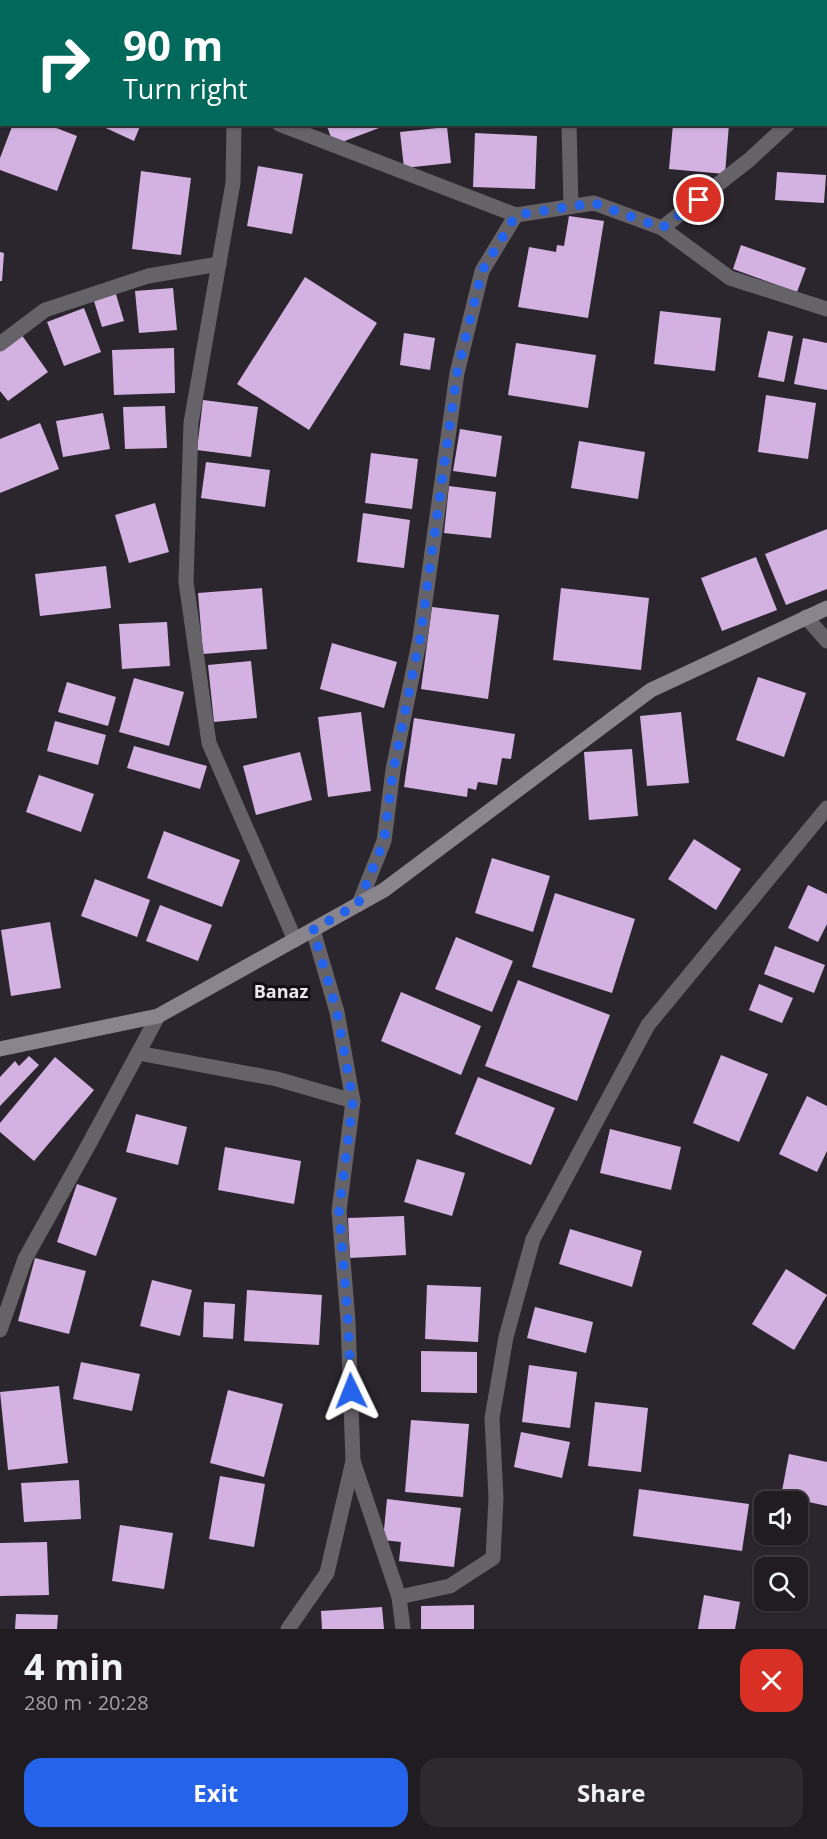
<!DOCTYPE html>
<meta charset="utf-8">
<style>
:root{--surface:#201c22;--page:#2d292f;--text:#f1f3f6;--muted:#a2a1a5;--line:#3d3a40;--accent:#2563eb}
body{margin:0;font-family:"Open Sans",sans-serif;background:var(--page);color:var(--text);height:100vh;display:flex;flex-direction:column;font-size:22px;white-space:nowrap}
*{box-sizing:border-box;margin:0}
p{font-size:20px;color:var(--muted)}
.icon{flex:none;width:33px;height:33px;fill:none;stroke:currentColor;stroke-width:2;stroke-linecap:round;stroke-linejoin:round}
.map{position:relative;height:1629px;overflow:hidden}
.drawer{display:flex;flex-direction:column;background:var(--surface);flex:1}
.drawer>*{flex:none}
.guide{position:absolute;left:0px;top:0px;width:828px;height:126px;box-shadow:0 2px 4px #0004,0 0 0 2px var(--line);background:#00695c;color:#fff;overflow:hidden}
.buttons{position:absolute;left:754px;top:1491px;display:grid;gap:12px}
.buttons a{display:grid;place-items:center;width:54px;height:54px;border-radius:12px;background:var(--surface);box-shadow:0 2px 4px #0004,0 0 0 2px var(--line);font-size:30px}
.pin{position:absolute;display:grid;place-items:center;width:51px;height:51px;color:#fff;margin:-26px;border:3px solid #fff;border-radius:50%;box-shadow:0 2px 6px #0007}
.me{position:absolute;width:66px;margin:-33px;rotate:358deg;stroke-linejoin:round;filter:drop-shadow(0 0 4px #0008)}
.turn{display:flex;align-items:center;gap:21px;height:126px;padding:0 24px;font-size:27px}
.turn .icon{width:78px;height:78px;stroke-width:2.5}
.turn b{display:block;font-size:42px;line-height:51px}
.round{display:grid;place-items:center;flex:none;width:63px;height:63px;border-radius:18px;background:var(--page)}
.headline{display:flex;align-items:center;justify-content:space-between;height:102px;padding:0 24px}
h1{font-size:36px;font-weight:700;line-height:45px}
.action{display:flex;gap:12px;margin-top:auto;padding:12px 24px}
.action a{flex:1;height:69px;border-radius:18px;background:var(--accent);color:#fff;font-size:24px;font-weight:700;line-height:69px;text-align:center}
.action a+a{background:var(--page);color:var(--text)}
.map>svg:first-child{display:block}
</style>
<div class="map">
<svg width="827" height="1629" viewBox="0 0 827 1629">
<rect width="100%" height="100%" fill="#2b252e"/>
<g fill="#d3b2e1">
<path d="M13 124H46L77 136 57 191 0 170V158Z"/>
<path d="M97 124H141L134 141Z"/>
<path d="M326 124H387V125L334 145Z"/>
<path d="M673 124H729L725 174 669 169Z"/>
<path d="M447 127 451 163 404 168 400 132Z"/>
<path d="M475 133 537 136 535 189 473 187Z"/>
<path d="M258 166 303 174 292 234 247 226Z"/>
<path d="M141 171 191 178 181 255 132 249Z"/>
<path d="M777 172 826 175 824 203 775 200Z"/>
<path d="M569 216 604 221 588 318 518 307 529 247 556 252 557 245 564 246Z"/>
<path d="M741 245 806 268 797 292 733 269Z"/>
<path d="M0 252 4 253 2 281H0Z"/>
<path d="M305 277 377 323 309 430 237 384Z"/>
<path d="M173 288 177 330 139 333 135 291Z"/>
<path d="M115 291 124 321 102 327 93 298Z"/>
<path d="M84 308 101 352 64 366 47 322Z"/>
<path d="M660 311 721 318 715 371 654 364Z"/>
<path d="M768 331 793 336 784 382 758 377Z"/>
<path d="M404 333 435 338 430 370 400 365Z"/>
<path d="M21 334 48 372 8 401 0 391V349Z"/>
<path d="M803 338 827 343V390L794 384Z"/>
<path d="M516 343 596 355 588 408 508 395Z"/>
<path d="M174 348 175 393 114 395 112 350Z"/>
<path d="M766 395 816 403 808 459 758 452Z"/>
<path d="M203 400 258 407 251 457 197 450Z"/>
<path d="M165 406 167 448 125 449 123 407Z"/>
<path d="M103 413 110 449 63 457 56 421Z"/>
<path d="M40 423 59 469 0 493V439Z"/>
<path d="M460 429 502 436 496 477 453 471Z"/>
<path d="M579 441 645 452 638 499 571 488Z"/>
<path d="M371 453 418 459 412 509 365 503Z"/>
<path d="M206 462 270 470 265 507 201 498Z"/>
<path d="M449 486 496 492 491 538 444 533Z"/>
<path d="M155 503 169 552 129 563 115 515Z"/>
<path d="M363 513 410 520 404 568 357 562Z"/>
<path d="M827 529V589L786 605 765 554Z"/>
<path d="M756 557 777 610 722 631 701 578Z"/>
<path d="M106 566 111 608 40 616 35 574Z"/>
<path d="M262 588 267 649 203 654 198 593Z"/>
<path d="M561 588 649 598 641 670 553 660Z"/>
<path d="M432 607 499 615 488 699 421 689Z"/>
<path d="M167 622 170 666 122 669 119 624Z"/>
<path d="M332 643 397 662 384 708 320 689Z"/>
<path d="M251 661 257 718 214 722 208 665Z"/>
<path d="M758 677 806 693 784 757 736 740Z"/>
<path d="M134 678 184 692 169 746 119 732Z"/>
<path d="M67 682 116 697 108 726 58 712Z"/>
<path d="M361 712 371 791 328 797 318 717Z"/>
<path d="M681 712 689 783 647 786 640 716Z"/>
<path d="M414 718 515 734 511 759 502 758 497 785 478 782 476 790 468 788 467 797 404 787Z"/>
<path d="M55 721 106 735 98 765 47 751Z"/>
<path d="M134 746 207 766 200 789 127 768Z"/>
<path d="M632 749 638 816 589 820 584 752Z"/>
<path d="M300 752 312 800 256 815 243 766Z"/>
<path d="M39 775 94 794 81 832 26 812Z"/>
<path d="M164 831 240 860 222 907 147 878Z"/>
<path d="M694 839 741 869 716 910 668 879Z"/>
<path d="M492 858 550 876 533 932 475 913Z"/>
<path d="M95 879 150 900 137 937 81 916Z"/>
<path d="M808 885 827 894V924L818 942 788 928Z"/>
<path d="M555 893 635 919 612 993 532 967Z"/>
<path d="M160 905 212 925 198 961 146 941Z"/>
<path d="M50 922 61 988 11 996 1 930Z"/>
<path d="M456 937 513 961 492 1012 435 989Z"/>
<path d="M775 946 825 965 814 993 764 974Z"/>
<path d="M518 980 610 1015 577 1101 485 1066Z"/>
<path d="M759 984 793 998 782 1023 749 1010Z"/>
<path d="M401 992 481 1026 461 1075 381 1041Z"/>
<path d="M721 1055 768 1074 739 1142 693 1123Z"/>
<path d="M29 1056 39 1065 0 1106V1077L15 1061 19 1066Z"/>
<path d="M55 1057 94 1090 34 1161 0 1132V1123Z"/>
<path d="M478 1077 555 1108 531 1165 455 1134Z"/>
<path d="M807 1096 827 1106V1151L817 1172 779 1154Z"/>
<path d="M136 1114 187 1127 178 1165 126 1152Z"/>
<path d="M610 1129 681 1147 671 1190 600 1173Z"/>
<path d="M225 1147 301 1161 294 1204 218 1190Z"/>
<path d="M417 1159 465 1173 452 1216 404 1202Z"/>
<path d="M77 1184 117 1198 96 1256 57 1242Z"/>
<path d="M404 1216 406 1255 350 1258 348 1218Z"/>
<path d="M570 1229 642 1251 632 1287 559 1264Z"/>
<path d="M35 1258 86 1271 69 1334 18 1321Z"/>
<path d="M786 1269 827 1295 794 1350 752 1324Z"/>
<path d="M152 1280 192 1290 180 1336 140 1326Z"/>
<path d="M427 1285 481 1287 478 1342 425 1339Z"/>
<path d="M247 1290 322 1295 319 1345 244 1341Z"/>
<path d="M204 1302 235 1304 233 1339 203 1337Z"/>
<path d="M535 1307 593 1322 586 1353 527 1338Z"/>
<path d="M421 1351 477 1352V1393L421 1392Z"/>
<path d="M81 1362 140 1374 132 1411 73 1399Z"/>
<path d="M529 1365 577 1372 570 1428 522 1422Z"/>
<path d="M59 1386 68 1463 8 1470 0 1392Z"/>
<path d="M228 1390 283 1404 264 1477 210 1463Z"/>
<path d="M595 1402 648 1408 641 1472 588 1466Z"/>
<path d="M411 1420 469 1424 463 1497 405 1492Z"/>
<path d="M521 1432 570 1442 562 1478 514 1467Z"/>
<path d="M789 1454 827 1462V1506L781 1496Z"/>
<path d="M220 1476 265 1484 254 1547 209 1539Z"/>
<path d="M79 1480 81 1519 24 1522 21 1483Z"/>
<path d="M639 1489 749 1504 742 1551 633 1536Z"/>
<path d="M387 1499 461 1508 454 1567 399 1561 401 1542 383 1540Z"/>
<path d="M120 1525 173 1533 164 1589 112 1581Z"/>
<path d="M47 1542 49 1595 0 1596V1543Z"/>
<path d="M704 1595 740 1602 735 1629H698Z"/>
<path d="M474 1605V1629H421V1606Z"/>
<path d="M382 1607 384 1629H322L321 1611Z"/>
<path d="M16 1614 58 1615 57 1629H15Z"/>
</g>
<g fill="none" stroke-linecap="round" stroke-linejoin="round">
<g stroke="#666368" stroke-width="15">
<path d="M579 0V2"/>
<path d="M249 2 250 0"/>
<path d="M826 88 827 87"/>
<path d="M234 124 233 183 191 423 186 582 209 743 295 940"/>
<path d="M279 124 516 215"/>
<path d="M569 124 571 206"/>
<path d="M662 228 749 160 788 124"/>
<path d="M0 344 45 310 148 276 219 264"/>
<path d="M806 617 827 641"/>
<path d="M359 904 384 841 393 770 420 638 457 373 482 271 516 215 594 203 662 228 730 278 827 309"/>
<path d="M138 1053 277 1079 353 1101"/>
<path d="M0 1330 25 1259 89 1144 158 1016"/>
<path d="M353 1461 399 1597 403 1629"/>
<path d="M399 1597 450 1586 493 1558 496 1498 492 1418 506 1337 533 1239 648 1025 827 808"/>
<path d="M288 1629 327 1573 353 1461 348 1321 339 1211 353 1101 337 1012 313 930"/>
</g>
<path stroke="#8a858c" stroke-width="15" d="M0 1049 158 1016 384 890 651 690 827 608"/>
</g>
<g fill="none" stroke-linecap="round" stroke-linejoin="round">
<path stroke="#2563eb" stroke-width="10" stroke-dasharray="0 18" d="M351 1391 348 1321 339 1211 353 1101 337 1012 313 930 358 904 384 841 393 771 420 638 457 373 482 271 516 215 594 203 662 228 699 200"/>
</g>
<g text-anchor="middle" stroke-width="6" stroke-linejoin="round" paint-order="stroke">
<g font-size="18" font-weight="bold" fill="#ebe7ed" stroke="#120f13">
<text x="281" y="998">Banaz</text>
</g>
</g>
</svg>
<div class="buttons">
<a><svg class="icon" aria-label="sound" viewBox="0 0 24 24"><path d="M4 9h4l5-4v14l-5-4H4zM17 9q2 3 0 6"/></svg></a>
<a><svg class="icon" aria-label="search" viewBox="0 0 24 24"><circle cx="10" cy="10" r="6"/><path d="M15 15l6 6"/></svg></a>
</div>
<div class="pin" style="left:699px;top:200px;background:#d93025"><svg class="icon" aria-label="arrive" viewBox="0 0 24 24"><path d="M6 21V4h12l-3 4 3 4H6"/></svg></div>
<svg class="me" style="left:351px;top:1391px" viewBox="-20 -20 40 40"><path d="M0-17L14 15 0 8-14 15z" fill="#2563eb" stroke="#fff" stroke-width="4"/></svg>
<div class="guide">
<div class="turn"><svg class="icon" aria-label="right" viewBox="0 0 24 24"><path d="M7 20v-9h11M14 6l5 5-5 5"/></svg><div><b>90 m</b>Turn right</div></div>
</div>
</div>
<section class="drawer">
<div class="headline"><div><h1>4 min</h1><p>280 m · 20:28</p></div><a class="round" style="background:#d93025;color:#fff"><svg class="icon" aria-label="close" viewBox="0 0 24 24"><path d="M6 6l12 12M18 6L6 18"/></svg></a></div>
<div class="action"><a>Exit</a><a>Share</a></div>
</section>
